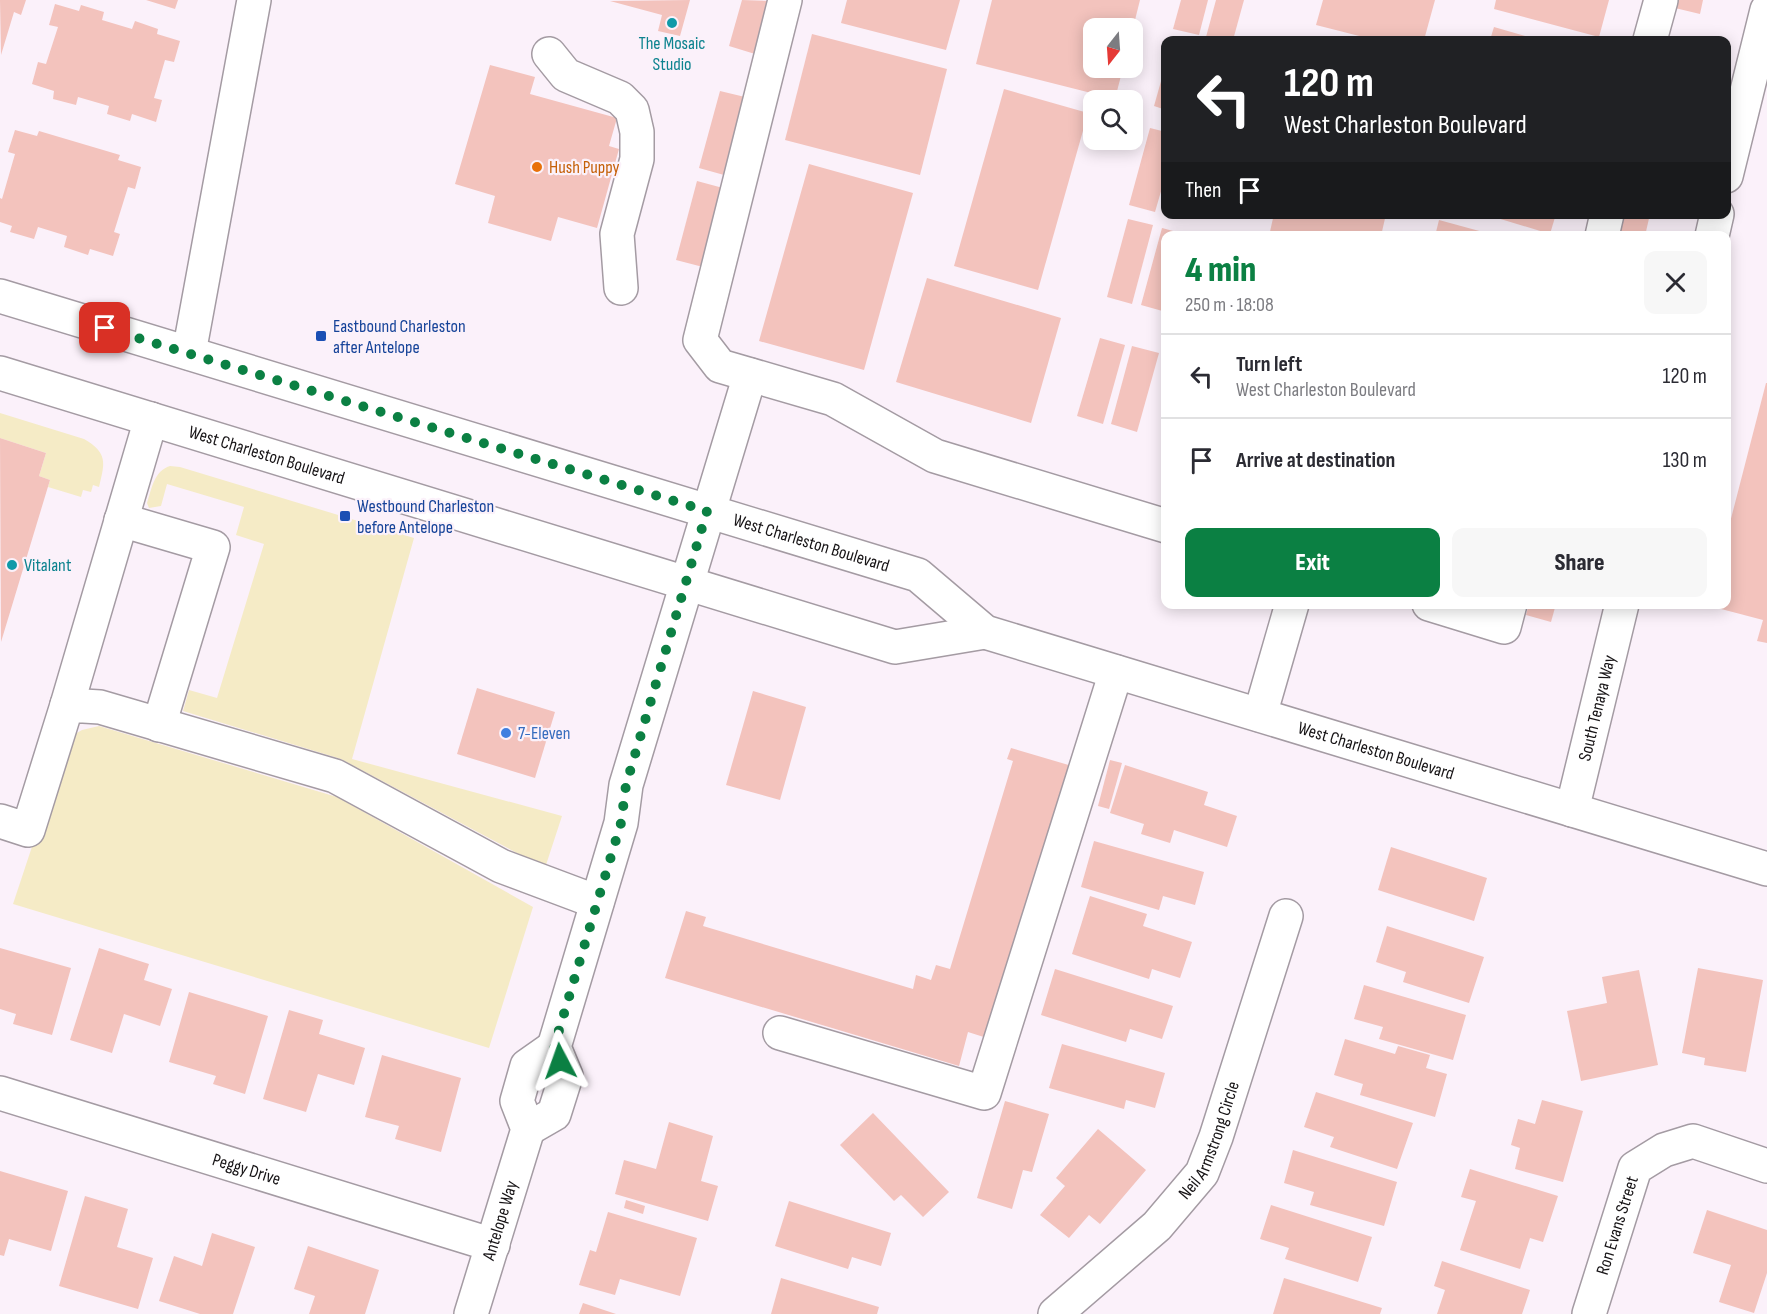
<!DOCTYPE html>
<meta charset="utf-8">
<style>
:root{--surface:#fff;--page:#f7f7f7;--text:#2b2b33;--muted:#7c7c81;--line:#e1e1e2;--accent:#0b8043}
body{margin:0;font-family:"Sofia Sans Condensed",sans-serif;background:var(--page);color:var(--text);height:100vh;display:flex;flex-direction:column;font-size:22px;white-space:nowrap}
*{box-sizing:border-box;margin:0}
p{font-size:20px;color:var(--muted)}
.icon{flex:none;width:33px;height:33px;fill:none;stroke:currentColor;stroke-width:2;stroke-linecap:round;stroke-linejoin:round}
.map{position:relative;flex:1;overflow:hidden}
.sheet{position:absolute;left:1161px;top:231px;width:570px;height:378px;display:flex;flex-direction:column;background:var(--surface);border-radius:12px;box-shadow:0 3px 15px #0003}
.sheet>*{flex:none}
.top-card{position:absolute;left:1161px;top:36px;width:570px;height:183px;border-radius:12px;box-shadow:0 3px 15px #0003;background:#202124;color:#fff;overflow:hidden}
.needle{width:39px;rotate:197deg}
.buttons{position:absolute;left:1083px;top:18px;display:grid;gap:12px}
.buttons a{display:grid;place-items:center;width:60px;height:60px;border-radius:12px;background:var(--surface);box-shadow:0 3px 15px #0003;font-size:30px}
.pin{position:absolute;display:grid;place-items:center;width:51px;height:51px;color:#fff;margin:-26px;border-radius:12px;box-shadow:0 3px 9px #0006}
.me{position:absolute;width:66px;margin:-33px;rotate:356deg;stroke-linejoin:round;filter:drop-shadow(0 0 4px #0008)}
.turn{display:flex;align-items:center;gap:21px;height:126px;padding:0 24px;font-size:27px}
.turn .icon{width:78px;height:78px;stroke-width:2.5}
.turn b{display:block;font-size:42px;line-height:51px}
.then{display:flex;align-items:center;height:57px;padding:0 24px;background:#0003;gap:12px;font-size:22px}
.round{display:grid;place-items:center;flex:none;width:63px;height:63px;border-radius:12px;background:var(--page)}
.overview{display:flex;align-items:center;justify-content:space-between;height:102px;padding:0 24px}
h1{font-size:36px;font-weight:800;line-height:45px;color:var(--accent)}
.cta{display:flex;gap:12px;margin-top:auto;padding:12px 24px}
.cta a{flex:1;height:69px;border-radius:12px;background:var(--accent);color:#fff;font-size:24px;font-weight:800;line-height:69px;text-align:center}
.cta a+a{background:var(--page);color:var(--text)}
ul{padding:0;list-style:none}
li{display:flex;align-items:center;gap:18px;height:84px;padding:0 24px;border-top:2px solid var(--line)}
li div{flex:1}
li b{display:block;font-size:22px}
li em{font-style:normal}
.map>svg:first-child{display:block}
</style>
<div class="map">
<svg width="1767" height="1314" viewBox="0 0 1767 1314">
<rect width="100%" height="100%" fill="#fbf1fa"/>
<g fill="#f5ebc6">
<path d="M0 413 84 439C108 453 105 463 99 487L93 485 91 492 83 490 81 497 48 487 50 480 39 476 46 453 0 438Z"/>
<path d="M170 466 180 467 414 538 352 759 562 816 545 868 341 759 183 711 189 690 217 698 264 544 236 535 244 507 167 484 161 506 149 508 147 503C152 488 154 471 170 466Z"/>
<path d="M99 726 337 797 533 907 489 1048 13 904 68 738 82 730Z"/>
</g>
<g fill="#f3c3bd">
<path d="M0 0H26L21 15 14 12 1 55Z"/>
<path d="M146 0H178L175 9Z"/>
<path d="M690 0 680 36 658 31 662 15 610 1Z"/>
<path d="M742 0 770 1 755 54 729 46Z"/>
<path d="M847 0H960L946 50 841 23Z"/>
<path d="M992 0H1140L1133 28H1094V68H1123L1115 99 976 64Z"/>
<path d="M1181 0H1208L1199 35 1173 29Z"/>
<path d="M1216 0H1244L1233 40H1219L1206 37Z"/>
<path d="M1323 0H1435L1424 40H1375L1316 25Z"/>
<path d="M1496 0H1609L1599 37 1494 9Z"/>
<path d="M1677 0H1703L1700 14 1675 8Z"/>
<path d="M55 4 79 11 81 5 104 12 102 20 132 29 135 21 158 29 157 34 180 41 174 62 165 60 154 98 162 100 156 122 132 114 130 121 107 114 109 106 78 97 76 105 53 99 54 91 32 84 38 62 46 64 58 27 49 25Z"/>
<path d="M1494 27 1539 40H1490Z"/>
<path d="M812 34 947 69 920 175 785 140Z"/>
<path d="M490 65 535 77 530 94 617 118 609 146 619 149 597 228 558 217 551 241 488 223 495 196 455 184Z"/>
<path d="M1165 67H1166V110L1154 106Z"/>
<path d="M1004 89 1088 113 1038 290 954 266Z"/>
<path d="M720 91 745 97 724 175 699 168Z"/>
<path d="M1150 128 1166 132V174L1155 212 1129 205Z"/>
<path d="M15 130 37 136 39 131 120 155 118 160 141 167 135 189 128 187 114 232 120 234 113 256 90 249 88 255 64 247 67 236 38 227 34 239 10 232 12 226 0 222V198L2 199 15 154 8 152Z"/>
<path d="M809 164 913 193 864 370 759 341Z"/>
<path d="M697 181 723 188 703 267 676 260Z"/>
<path d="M1274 214H1386L1381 236H1269Z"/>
<path d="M1484 214H1556L1550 234Z"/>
<path d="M1624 214H1650L1645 236H1619Z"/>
<path d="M1128 219 1153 225 1132 304 1107 297Z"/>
<path d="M1439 220 1494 235V236H1435Z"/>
<path d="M1162 228 1188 235 1166 236V312L1141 305Z"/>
<path d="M927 278 1061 318 1031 423 896 382Z"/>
<path d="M1100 338 1125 345 1103 424 1077 416Z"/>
<path d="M1132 346 1159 353 1137 432 1111 424Z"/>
<path d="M1766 383H1767V643L1757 641 1763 620 1706 605 1726 604V538Z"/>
<path d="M0 438 46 453 39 476 50 480 1 642Z"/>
<path d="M1529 604H1556L1551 622 1526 615Z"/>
<path d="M477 688 555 712 535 778 457 754Z"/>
<path d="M753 691 806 707 780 800 726 785Z"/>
<path d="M1011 748 1072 766 990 1039 968 1032 959 1066 665 978 686 911 706 917 703 926 913 989 916 975 931 980 936 965 950 969 1013 761 1007 759Z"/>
<path d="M1110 760 1122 763 1109 809 1098 806Z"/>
<path d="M1125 765 1208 792 1204 805 1237 816 1227 847 1174 830 1170 843 1141 834 1144 824 1110 813Z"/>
<path d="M1094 841 1204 872 1195 905 1163 896 1159 910 1081 887Z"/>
<path d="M1391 847 1487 878 1474 921 1378 890Z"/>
<path d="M1090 896 1147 914 1143 926 1192 942 1180 978 1152 969 1149 979 1072 954Z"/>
<path d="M1387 926 1484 957 1469 1003 1403 982 1406 972 1376 962Z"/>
<path d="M0 948 71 968 52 1035 13 1024 16 1014 0 1009Z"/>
<path d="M99 948 149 964 144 980 172 989 160 1026 124 1014 112 1053 70 1040Z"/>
<path d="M1698 968 1763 980 1746 1072 1704 1065 1705 1058 1682 1053Z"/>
<path d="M1055 969 1173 1006 1162 1039 1130 1029 1126 1042 1041 1015Z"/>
<path d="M1639 970 1658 1065 1581 1081 1567 1011 1607 1003 1602 977Z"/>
<path d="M1364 985 1466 1015 1453 1060 1379 1039 1383 1027 1354 1019Z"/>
<path d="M189 992 268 1016 245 1094 213 1084 216 1076 169 1062Z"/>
<path d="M289 1010 323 1020 319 1034 365 1048 354 1085 318 1074 306 1112 263 1099Z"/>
<path d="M1345 1039 1395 1054 1398 1046 1430 1055 1426 1068 1447 1074 1435 1117 1360 1095 1363 1084 1334 1075Z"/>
<path d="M1062 1044 1165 1073 1155 1108 1126 1100 1124 1109 1049 1088Z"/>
<path d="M382 1055 461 1078 441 1152 395 1139 399 1126 365 1117Z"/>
<path d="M1316 1092 1413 1123 1397 1169 1330 1147 1334 1137 1304 1127Z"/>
<path d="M1542 1100 1583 1111 1563 1182 1515 1169 1520 1148 1511 1145 1518 1119 1535 1124Z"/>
<path d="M1005 1101 1049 1114 1032 1172 1023 1170 1012 1209 977 1198Z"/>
<path d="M873 1113 949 1192 923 1217 901 1195 894 1201 840 1145Z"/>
<path d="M669 1122 713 1136 701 1181 718 1186 708 1221 615 1194 624 1160 656 1169Z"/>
<path d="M1098 1129 1146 1170 1100 1224 1089 1215 1069 1238 1040 1215 1065 1186 1056 1178Z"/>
<path d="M1293 1150 1397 1182 1384 1226 1310 1205 1314 1192 1284 1183Z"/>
<path d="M1470 1169 1558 1196 1543 1242 1530 1238 1520 1269 1460 1250 1476 1201 1461 1197Z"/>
<path d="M0 1171 68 1191 51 1251 9 1239 4 1256 0 1255Z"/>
<path d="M85 1196 128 1209 117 1247 153 1258 138 1309 59 1286Z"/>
<path d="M626 1200 645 1206 643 1214 624 1208Z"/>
<path d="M789 1201 891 1233 881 1266 852 1257 848 1269 775 1246Z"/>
<path d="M1271 1205 1372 1237 1358 1282 1285 1259 1289 1248 1260 1239Z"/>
<path d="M1707 1210 1767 1230V1273L1754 1313 1719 1302 1731 1265 1693 1253Z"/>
<path d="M608 1212 697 1238 680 1296 620 1279 615 1295 579 1285 590 1250 596 1252Z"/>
<path d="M212 1233 255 1247 233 1314H200L159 1301 174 1256 202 1266Z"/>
<path d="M308 1246 379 1270 365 1314H309L315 1296 294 1289Z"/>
<path d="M1442 1261 1530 1290 1522 1314H1437L1445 1290 1434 1286Z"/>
<path d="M781 1278 879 1307 877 1314H771Z"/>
<path d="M1284 1278 1382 1308 1380 1314H1273Z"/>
<path d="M583 1303 616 1314H579Z"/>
</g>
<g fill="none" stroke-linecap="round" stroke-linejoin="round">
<g stroke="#a49ba3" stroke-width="36">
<g id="minor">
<path d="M785 0 700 340 720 366 833 399 935 456 1166 526"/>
<path d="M1650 40 1661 0"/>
<path d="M549 54 566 75 620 98 632 110 637 132V159L617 234 621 288"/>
<path d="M1726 176 1767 10"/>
<path d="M1602 236 1607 214"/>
<path d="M1712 236 1717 214"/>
<path d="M189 353 254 0"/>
<path d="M121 520 213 547 159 725"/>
<path d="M1429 604 1504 627 1510 604"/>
<path d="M67 705 151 419"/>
<path d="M1260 715 1292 604"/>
<path id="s1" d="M1572 810 1622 604"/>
<path d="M0 821 28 830 67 705 100 707 335 776 501 866 597 902"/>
<path d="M780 1033 984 1093 1116 672"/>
<path id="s2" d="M0 1093 493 1245"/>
<path d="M528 1129 554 1114 566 1076 554 1047 621 823 626 785 750 375"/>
<path id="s3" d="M471 1314 528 1129 517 1101 527 1066 554 1047"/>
<path id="s4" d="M1055 1314 1157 1226 1202 1173 1216 1137 1286 916"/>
<path id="s5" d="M1589 1314 1635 1168 1664 1150 1693 1141 1767 1166"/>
</g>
</g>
<g stroke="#a49ba3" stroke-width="36">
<g id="major">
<path id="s6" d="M0 296 918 575 985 632 1767 869"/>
<path id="s7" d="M0 373 895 647 985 632"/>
</g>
</g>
<use href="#minor" stroke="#fff" stroke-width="33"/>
<use href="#major" stroke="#fff" stroke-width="33"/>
</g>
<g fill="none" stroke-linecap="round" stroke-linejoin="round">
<path stroke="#0b8043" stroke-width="10" stroke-dasharray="0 18" d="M105 328 707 511 626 785 621 823 554 1047 560 1061"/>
</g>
<g fill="#0f9aa8" stroke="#fbf1fa" stroke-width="2">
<circle cx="672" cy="23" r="6"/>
<circle cx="12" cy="565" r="6"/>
</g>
<circle fill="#e8710a" stroke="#fbf1fa" stroke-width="2" cx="537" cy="167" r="6"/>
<g fill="#1a4fb4" stroke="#fbf1fa" stroke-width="2">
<rect x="315" y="330" width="12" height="12" rx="3"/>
<rect x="339" y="510" width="12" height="12" rx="3"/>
</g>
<circle fill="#3f7fe0" stroke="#fbf1fa" stroke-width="2" cx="506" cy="733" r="6"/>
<g text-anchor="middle" stroke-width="4.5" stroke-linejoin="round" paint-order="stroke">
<g font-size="18" fill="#0d838f" stroke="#fbf1fa">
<text x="672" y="49">The Mosaic<tspan x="672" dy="21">Studio</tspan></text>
<text x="24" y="571" text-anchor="start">Vitalant</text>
</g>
<g font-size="18" fill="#c56008" stroke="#fbf1fa" text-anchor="start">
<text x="549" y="173">Hush Puppy</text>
</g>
<g font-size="18" fill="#164399" stroke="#fbf1fa" text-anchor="start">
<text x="333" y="332">Eastbound Charleston<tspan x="333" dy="21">after Antelope</tspan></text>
<text x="357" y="512">Westbound Charleston<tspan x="357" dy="21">before Antelope</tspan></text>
</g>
<g font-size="18" fill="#161315" stroke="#fbf1fa">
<text dy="6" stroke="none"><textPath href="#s7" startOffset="279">West Charleston Boulevard</textPath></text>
<text dy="6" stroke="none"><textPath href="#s6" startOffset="848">West Charleston Boulevard</textPath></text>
<text dy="6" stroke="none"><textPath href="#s1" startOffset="105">South Tenaya Way</textPath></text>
<text dy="6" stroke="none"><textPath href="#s6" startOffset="1456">West Charleston Boulevard</textPath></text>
<text dy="6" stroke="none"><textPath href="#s4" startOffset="237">Neil Armstrong Circle</textPath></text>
<text dy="6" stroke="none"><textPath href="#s2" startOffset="258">Peggy Drive</textPath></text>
<text dy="6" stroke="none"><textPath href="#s3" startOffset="98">Antelope Way</textPath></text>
<text dy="6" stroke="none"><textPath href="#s5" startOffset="93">Ron Evans Street</textPath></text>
</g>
<g font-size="18" fill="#366cbe" stroke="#fbf1fa" text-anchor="start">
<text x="518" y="739">7-Eleven</text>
</g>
</g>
</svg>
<div class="buttons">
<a><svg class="needle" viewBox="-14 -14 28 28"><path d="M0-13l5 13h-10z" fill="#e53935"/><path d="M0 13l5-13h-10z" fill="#7c7c81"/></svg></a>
<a><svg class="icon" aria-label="search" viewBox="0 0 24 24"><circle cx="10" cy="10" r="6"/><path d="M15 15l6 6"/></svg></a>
</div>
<div class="pin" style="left:105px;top:328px;background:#d93025"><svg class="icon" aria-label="arrive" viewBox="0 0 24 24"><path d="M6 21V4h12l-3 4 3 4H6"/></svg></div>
<svg class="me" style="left:560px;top:1061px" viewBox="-20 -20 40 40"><path d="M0-17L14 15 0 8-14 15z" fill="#0b8043" stroke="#fff" stroke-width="4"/></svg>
<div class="top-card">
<div class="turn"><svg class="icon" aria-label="left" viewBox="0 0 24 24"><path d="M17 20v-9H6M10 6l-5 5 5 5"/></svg><div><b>120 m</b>West Charleston Boulevard</div></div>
<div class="then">Then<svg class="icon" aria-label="arrive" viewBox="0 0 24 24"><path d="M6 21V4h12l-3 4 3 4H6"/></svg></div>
</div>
<section class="sheet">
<div class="overview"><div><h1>4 min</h1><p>250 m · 18:08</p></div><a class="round"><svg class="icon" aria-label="close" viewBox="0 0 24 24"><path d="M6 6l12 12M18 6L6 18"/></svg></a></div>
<ul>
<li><svg class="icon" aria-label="left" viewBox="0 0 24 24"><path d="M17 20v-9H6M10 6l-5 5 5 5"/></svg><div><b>Turn left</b><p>West Charleston Boulevard</p></div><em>120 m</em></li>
<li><svg class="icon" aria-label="arrive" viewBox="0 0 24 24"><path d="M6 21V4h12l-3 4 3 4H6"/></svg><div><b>Arrive at destination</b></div><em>130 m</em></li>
</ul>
<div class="cta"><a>Exit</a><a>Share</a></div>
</section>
</div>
